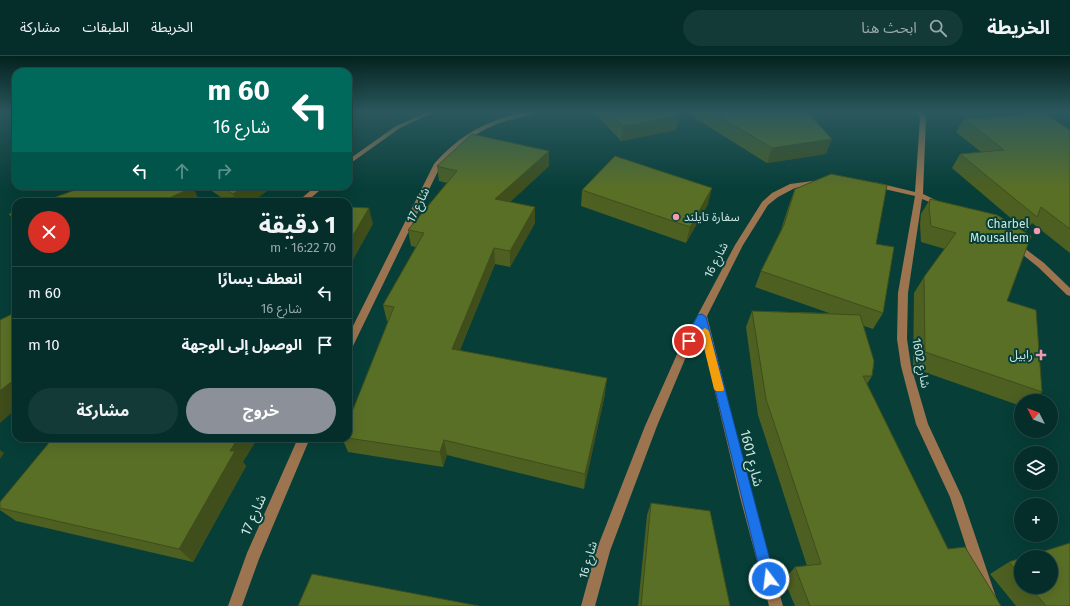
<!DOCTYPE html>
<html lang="ar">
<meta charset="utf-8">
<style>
:root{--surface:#052e2a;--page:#133a36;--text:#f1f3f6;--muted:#97a8a8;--line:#264a47;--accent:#8c9099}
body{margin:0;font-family:"Fira Sans","Noto Sans Arabic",sans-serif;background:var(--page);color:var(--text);direction:rtl;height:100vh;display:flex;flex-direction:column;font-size:15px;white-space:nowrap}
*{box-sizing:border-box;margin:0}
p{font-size:13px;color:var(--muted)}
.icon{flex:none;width:22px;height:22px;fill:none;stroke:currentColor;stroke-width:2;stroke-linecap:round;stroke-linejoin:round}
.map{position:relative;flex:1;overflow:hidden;direction:ltr}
.sheet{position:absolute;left:12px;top:142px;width:340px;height:244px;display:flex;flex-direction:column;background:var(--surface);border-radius:12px;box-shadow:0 4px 16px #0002,0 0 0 1px var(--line);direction:rtl}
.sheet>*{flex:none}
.hud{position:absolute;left:12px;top:12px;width:340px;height:122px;border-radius:12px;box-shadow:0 4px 16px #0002,0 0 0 1px var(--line);direction:rtl;background:#00695c;color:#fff;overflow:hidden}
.needle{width:26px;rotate:312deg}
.buttons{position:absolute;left:1014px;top:338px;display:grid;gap:8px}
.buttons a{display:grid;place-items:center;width:44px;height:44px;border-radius:50%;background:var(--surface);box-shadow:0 4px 16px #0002,0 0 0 1px var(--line);font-size:20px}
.pin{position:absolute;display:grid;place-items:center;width:34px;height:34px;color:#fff;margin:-17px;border:2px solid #fff;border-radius:50%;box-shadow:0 1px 4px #0007}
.me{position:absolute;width:44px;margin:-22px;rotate:345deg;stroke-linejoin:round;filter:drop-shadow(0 0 3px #0008)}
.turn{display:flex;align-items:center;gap:14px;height:84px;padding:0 16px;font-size:18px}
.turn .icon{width:52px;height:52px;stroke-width:2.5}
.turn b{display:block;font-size:28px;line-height:34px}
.lanes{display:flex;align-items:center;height:38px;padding:0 16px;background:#0003;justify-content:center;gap:20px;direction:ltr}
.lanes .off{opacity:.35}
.round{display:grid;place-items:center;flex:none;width:42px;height:42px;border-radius:21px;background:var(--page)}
.headline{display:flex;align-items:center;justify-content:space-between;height:68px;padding:0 16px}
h1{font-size:24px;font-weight:700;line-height:30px}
.primary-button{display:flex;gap:8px;margin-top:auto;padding:8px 16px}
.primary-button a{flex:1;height:46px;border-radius:24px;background:var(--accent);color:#fff;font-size:16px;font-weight:700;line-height:46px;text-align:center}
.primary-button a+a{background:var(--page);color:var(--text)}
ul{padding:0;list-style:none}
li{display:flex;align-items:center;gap:12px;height:52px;padding:0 16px;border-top:1px solid var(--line)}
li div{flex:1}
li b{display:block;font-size:15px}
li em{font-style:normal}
header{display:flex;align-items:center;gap:24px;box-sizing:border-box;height:56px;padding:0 20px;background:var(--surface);border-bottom:1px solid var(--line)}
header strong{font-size:19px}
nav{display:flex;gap:22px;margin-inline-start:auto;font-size:14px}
.search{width:280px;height:36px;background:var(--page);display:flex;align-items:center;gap:10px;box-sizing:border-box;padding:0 14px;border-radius:22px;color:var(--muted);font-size:15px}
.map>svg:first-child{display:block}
</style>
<header>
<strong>الخريطة</strong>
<div class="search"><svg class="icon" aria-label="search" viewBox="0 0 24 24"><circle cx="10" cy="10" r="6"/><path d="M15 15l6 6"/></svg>ابحث هنا</div>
<nav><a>الخريطة</a><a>الطبقات</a><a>مشاركة</a></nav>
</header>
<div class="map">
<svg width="1070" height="550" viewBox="0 0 1070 550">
<rect width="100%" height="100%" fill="#073e38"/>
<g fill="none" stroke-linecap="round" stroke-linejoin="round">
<g fill="#9c744f" fill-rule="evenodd">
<path d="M428 56H435L400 72 348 109V104L396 70Z"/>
<path d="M526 56H536C529 61 515 62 506 65 479 73 459 89 440 111L353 290 352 293 348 294V280L434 108C461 78 487 64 526 56Z"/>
<path d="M917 56H923L926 62 923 138 946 149 942 151 922 143 908 237 907 283 911 310 928 368 962 441 999 550H985L950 441 916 368 901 310 897 283 898 237 915 140 871 130 870 128 874 126 915 136 920 62Z"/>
<path d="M1030 56H1037L1070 75V80Z"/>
<path d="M820 124 824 126 823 128 795 132 778 141 768 149 743 189 707 260 752 441 783 550H769L740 441 700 273 688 296 657 370 610 495 595 550H581L596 495 645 370 678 296 735 189 762 146 772 137 790 128Z"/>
<path d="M316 130H325L306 146H297Z"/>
<path d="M1015 185 1044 207 1070 232V240L1067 239 1038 211 1012 190 1011 188 1012 186Z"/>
<path d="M298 382H310L259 503 242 550H228L247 497Z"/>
</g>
</g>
<g fill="#4d5f21">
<path d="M594 56H674L679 60 676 74 621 85Z"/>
<path d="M687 56H807L826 98 767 107 687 57Z"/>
<path d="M964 63 1070 74V197L1032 167 1026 175 952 112 960 98 981 96 956 76Z"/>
<path d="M549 95V110L510 146 535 167 510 211 495 208 460 294 605 338 584 433 447 399 443 411 348 396 342 382H348L388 265H387L383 249 416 191 411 190 408 174 447 127 439 125 437 110Z"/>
<path d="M205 130H274L251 146H228L206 131Z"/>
<path d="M795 133 876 188 883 257 873 273 864 270 872 320 867 328 948 493 1001 550H795L784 524 795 511 807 510 758 359 746 271 752 255 829 257 755 231 761 215 781 174 789 149Z"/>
<path d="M582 134 708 148 686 187 581 150Z"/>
<path d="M930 143 1007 245 1042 336 1033 345H1021V350L913 312 914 237 924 221 945 193 921 186 920 168 921 158Z"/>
<path d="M243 406 246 410 193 506 16 465 0 454V446Z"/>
<path d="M651 447 730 550H638L647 459Z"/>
<path d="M1021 502V531H1051L1070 550H1016L990 518 1009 506Z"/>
</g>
<g fill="#3f4e1b">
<path d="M679 60 676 74 621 85 623 70Z"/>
<path d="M832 83 826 98 767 107 772 92Z"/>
<path d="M549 95V110L496 159 495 143Z"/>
<path d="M245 130H274L251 146H236L233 138Z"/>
<path d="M193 131 200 146H161Z"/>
<path d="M712 132 708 148 686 187 690 171Z"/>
<path d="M535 151V167L510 211V195Z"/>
<path d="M369 152 373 168 348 213V188Z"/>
<path d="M494 192 495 208 454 308 452 293Z"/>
<path d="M16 322V353L0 367V335Z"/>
<path d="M607 322 605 338 584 433 585 418Z"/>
<path d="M238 382H258L243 406 246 410 193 506 179 493 230 395Z"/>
<path d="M444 384 447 399 443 411 440 396Z"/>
<path d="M0 394 4 397 0 403Z"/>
</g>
<g fill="#5a6f26" stroke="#3f4e1b">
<path d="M609 56H674L679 60 623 70Z"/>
<path d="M712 56H807L832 83 772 92Z"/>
<path d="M1044 57 1070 74V173L1041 151 1037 161 960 98 1004 94 964 63Z"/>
<path d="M472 78 549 95 495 143 535 151 510 195 494 192 452 293 607 322 585 418 444 384 440 396 348 382V366L394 251 383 249 424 177 408 174 457 115 437 110Z"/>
<path d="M615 100 712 132 690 171 582 134Z"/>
<path d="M831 118 887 129 876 188 894 191 883 257 761 215 784 169 795 133Z"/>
<path d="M86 130H191L193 131 161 146H42Z"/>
<path d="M220 130H245L233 138Z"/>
<path d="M930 143 997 159 1031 180 1007 245 1036 254 1042 336 925 296 924 221 956 177 931 170 929 152Z"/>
<path d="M348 151 369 152 348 188Z"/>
<path d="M16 155V167L9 158Z"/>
<path d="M752 255 860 259 874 305 872 320H863L948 493 965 491 1001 550H810L795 511 821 508 766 343Z"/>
<path d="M16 256V322L0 335V264Z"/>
<path d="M53 382H238L230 395H235L179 493 0 452V446Z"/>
<path d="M651 447 710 455 730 550H641Z"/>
<path d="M1070 487V550H1046L1030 531H1051V501H1025Z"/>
<path d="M1021 502V520L1009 506Z"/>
<path d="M312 518 479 550H298Z"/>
</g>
<linearGradient id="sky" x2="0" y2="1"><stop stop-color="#04221f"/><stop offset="0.42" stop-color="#2b585e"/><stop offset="1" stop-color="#2b585e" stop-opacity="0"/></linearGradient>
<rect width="1070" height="133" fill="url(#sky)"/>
<path fill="#1a73e8" stroke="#114b97" d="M702 258 706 261 775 523 773 527 769 529 764 527 762 523 700 273 692 287 689 288 684 285 698 259Z"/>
<path fill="#f59e0b" d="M705 272 709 275 724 333 723 335H716L714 333 700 275Z"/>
<g fill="#f29ab0" stroke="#073e38" stroke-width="1.5">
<circle cx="676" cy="161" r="4"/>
<circle cx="1037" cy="175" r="4"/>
<path d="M1039 293h4v4h4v4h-4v4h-4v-4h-4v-4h4z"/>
</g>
<g text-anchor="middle" stroke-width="4" stroke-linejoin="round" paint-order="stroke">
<g font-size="12" fill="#cde6e2" stroke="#073e38">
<text transform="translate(418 149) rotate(-64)" y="4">شارع 17</text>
<text transform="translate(716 204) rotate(-63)" y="4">شارع 16</text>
<text transform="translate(921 307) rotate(79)" y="4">شارع 1602</text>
<text transform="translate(588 504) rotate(-74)" y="4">شارع 16</text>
</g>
<g font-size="12" fill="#cde6e2" stroke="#073e38" text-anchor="end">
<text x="684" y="165" text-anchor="start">سفارة تايلند</text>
<text x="1029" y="172">Charbel<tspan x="1029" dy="14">Mousallem</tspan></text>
<text x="1033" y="303">رابيل</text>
</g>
<g font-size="14" fill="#cde6e2" stroke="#073e38">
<text transform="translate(752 402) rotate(76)" y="5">شارع 1601</text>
<text transform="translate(253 459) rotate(-66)" y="5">شارع 17</text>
</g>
</g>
</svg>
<div class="buttons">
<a><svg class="needle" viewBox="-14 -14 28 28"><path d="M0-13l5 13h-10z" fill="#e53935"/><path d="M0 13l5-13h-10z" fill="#97a8a8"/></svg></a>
<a><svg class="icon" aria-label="layers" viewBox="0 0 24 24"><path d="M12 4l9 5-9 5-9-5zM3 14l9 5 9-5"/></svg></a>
<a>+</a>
<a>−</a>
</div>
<div class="pin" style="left:689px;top:285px;background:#d93025"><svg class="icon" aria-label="arrive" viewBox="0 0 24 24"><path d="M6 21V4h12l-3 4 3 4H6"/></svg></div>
<svg class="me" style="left:769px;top:523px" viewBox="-20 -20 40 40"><circle r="17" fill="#1a73e8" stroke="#fff" stroke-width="3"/><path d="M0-11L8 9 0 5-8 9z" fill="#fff"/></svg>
<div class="hud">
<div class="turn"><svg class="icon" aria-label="left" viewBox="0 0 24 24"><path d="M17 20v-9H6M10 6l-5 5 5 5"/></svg><div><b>60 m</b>شارع 16</div></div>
<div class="lanes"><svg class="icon" aria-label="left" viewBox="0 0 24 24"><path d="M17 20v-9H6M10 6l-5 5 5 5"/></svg><svg class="icon off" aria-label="ahead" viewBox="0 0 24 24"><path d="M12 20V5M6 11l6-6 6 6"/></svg><svg class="icon off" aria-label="right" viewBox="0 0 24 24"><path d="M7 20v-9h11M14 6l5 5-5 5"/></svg></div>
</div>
<section class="sheet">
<div class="headline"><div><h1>1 دقيقة</h1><p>70 m · 16:22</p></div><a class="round" style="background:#d93025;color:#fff"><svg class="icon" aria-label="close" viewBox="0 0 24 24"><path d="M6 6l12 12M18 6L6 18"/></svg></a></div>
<ul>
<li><svg class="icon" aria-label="left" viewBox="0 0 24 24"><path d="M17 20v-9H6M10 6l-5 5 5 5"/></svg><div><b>انعطف يسارًا</b><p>شارع 16</p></div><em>60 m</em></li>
<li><svg class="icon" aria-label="arrive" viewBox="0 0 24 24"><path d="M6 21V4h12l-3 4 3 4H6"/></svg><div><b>الوصول إلى الوجهة</b></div><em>10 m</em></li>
</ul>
<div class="primary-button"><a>خروج</a><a>مشاركة</a></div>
</section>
</div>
